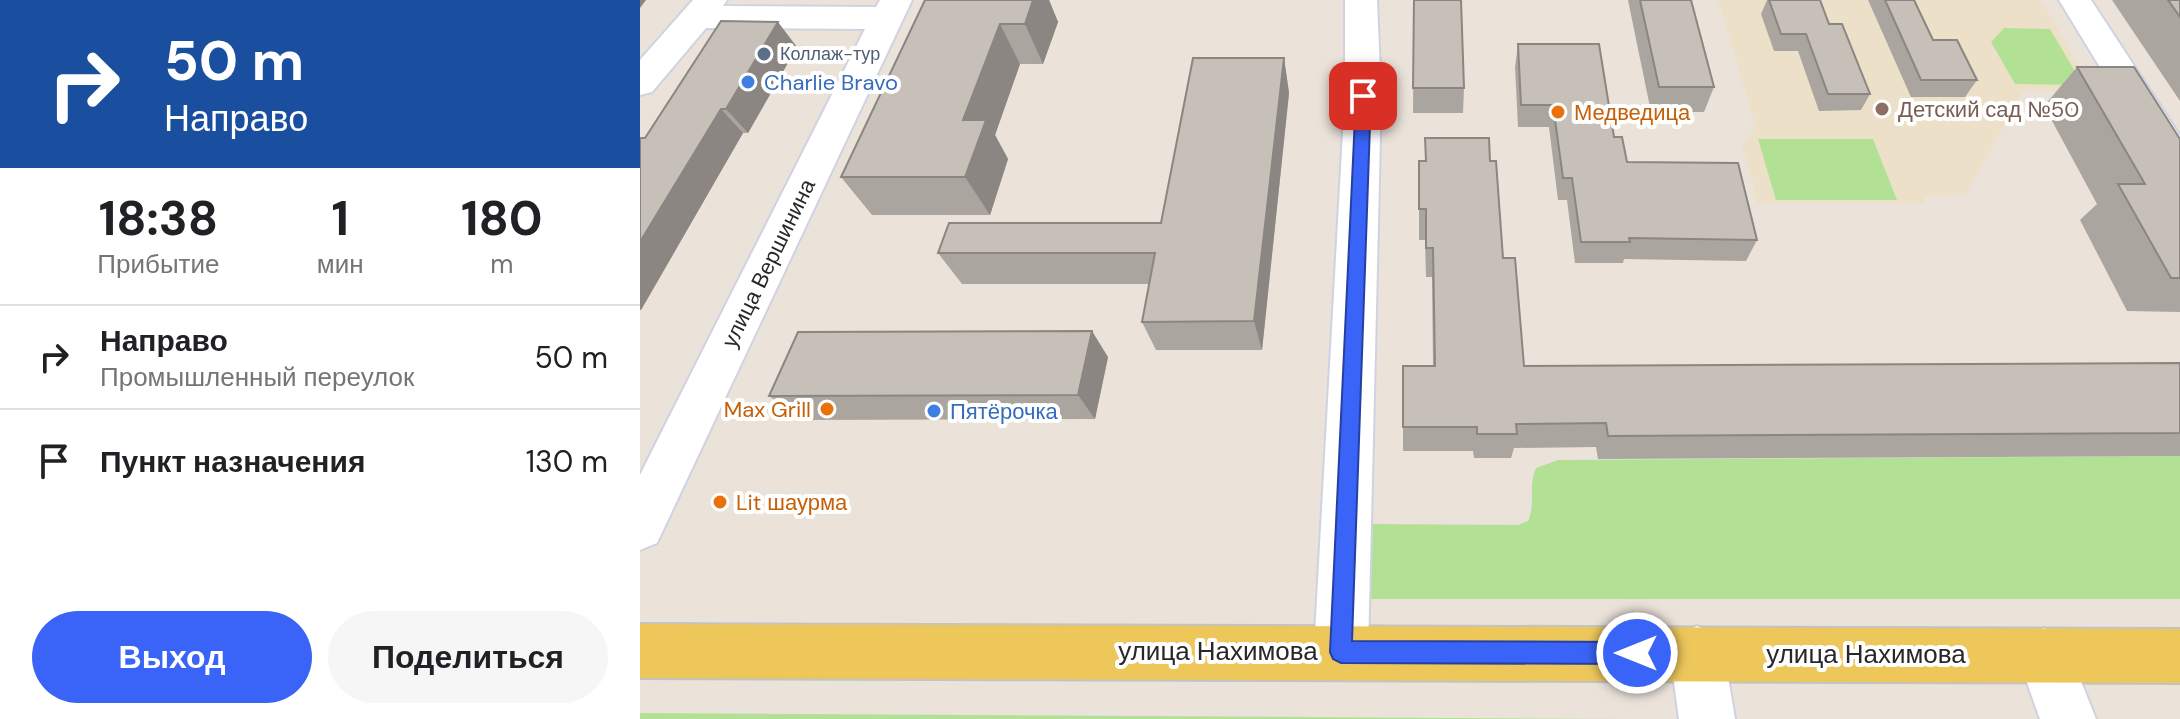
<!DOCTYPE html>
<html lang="ru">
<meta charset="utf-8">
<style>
:root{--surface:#fff;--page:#f6f6f6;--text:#202124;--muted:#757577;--line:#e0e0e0;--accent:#3a63f7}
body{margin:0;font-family:"DM Sans",sans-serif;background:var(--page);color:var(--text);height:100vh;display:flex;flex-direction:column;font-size:30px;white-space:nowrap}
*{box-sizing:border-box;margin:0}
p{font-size:26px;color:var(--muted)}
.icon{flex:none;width:44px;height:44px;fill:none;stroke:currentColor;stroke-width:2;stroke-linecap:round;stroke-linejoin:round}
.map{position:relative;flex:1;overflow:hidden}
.panel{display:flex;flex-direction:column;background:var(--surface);width:640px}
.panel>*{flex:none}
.banner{background:#1a4fa0;color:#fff;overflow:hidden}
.pin{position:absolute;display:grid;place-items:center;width:68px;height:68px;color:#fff;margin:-34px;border-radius:16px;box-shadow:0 4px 12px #0006}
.me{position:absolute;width:88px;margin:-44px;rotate:270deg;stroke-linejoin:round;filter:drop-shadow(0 0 6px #0008)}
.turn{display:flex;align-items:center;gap:28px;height:168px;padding:0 32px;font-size:36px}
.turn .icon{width:104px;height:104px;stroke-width:2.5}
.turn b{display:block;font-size:56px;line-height:68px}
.eta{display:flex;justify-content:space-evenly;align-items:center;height:136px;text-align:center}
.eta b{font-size:48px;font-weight:700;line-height:56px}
.button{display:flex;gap:16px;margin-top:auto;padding:16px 32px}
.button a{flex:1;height:92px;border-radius:48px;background:var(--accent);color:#fff;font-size:32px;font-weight:700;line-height:92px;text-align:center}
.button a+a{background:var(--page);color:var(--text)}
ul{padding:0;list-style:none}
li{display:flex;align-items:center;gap:24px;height:104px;padding:0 32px;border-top:2px solid var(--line)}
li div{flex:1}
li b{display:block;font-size:30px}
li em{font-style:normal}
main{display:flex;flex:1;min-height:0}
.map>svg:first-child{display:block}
</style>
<main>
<section class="panel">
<div class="banner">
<div class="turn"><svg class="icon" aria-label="right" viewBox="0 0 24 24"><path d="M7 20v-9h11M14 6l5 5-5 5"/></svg><div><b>50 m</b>Направо</div></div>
</div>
<div class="eta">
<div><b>18:38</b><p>Прибытие</p></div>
<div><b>1</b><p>мин</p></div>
<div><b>180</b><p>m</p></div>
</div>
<ul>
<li><svg class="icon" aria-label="right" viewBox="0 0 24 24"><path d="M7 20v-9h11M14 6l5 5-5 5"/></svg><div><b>Направо</b><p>Промышленный переулок</p></div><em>50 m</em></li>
<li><svg class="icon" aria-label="arrive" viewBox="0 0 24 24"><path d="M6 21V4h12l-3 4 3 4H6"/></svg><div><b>Пункт назначения</b></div><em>130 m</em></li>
</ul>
<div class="button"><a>Выход</a><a>Поделиться</a></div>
</section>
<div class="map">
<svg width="1540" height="719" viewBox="0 0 1540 719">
<rect width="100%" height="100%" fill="#ebe3da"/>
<path fill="#ece0c9" d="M1078 0H1401L1454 91H1383L1326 195 1283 196 1285 204H1118L1102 145 1116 127Z"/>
<g fill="#b2e196">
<path d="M1364 28 1410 29 1443 85 1375 84 1351 42Z"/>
<path d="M1118 139H1233L1257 200H1136Z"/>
<path d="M1540 456V599H726L730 524 878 525 888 521C896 504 888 485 896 468L918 460Z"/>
<path d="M0 713 986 719H0Z"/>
</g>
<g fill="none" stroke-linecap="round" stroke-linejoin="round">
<g stroke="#cfd3e1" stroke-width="4">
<g id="minor">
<path d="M53 0H87L83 6 236 7 240 0H272L17 543 0 550V475L225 29 66 28 12 92 0 95V60Z"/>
<path d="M705 0H737L741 96 728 652 720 671 701 679 682 671 674 652 705 96Z"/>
<path d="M1419 0H1451L1540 136V181L1527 177Z"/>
<path d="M1057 626 1076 634 1084 653 1095 719H1039L1030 653 1038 634Z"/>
<path d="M1404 628 1423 636 1456 719H1400L1377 655 1385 636Z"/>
</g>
</g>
<g stroke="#c3c3c3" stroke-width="4">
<path id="major" d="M0 624 1540 629V683L0 678Z"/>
</g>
<use href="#minor" fill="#fff" fill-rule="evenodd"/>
<use href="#major" fill="#eec75b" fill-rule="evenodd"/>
</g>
<g fill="#aaa59f">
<path d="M285 0H409L418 22 403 64H380L355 135 368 159 350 215H232L201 177Z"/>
<path d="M774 0 824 88 823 113H773Z"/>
<path d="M988 0H1051L1074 87 1064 112H1011Z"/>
<path d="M1127 0H1180L1189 24 1230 94 1221 110 1179 111 1158 51H1134L1121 14Z"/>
<path d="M1228 0H1274L1293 40 1337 80 1325 97H1271Z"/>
<path d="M1472 0H1540V101Z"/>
<path d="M878 44 974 137 987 162 1117 240 1106 261 984 259 983 263H935L927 200H918L909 127H878L875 67Z"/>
<path d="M157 47 108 133H103L1 310H0V138H5Z"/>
<path d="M644 58 649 93 622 350H516L502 322 509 284H322L298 253 521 223Z"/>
<path d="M1437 67 1540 139V312L1487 311 1440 220 1457 204 1404 106Z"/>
<path d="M785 138 850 161 863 258 884 366 1540 363V456L958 459 956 447 874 448 871 458H834L833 451H763V366H793L792 277H786L785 240H779V161H785Z"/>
<path d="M468 357 455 419 162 420 129 396Z"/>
</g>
<g fill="#8b8682">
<path d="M0 0H6L0 8Z"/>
<path d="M393 0H409L418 22 403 64 385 24Z"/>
<path d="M138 22 157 47 108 133 86 109Z"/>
<path d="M360 24 380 64 355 135 368 159 350 215 325 177 323 120Z"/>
<path d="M644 58 649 93 622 350 614 321Z"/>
<path d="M81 109 103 133 1 310 0 309V242Z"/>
<path d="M452 331 468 357 455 419 438 395Z"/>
</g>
<g fill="#c6c0b9" stroke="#8b8682" stroke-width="2">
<path d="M285 0H393L385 24H360L323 120H346L325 177H201Z"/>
<path d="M774 0H821L824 88H773Z"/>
<path d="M1000 0H1051L1074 87H1019Z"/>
<path d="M1129 0H1180L1189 24H1202L1230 94H1188L1166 34H1141Z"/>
<path d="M1245 0H1274L1293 40H1317L1337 80H1281Z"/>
<path d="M1528 0H1540V17Z"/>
<path d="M81 21 138 22 86 109H81L0 242V138H5Z"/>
<path d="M878 44H959L974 137H982L987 162 1098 163 1117 240 989 238 990 242H941L932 178H923L913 105H881Z"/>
<path d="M553 58H644L614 321 502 322 515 253H298L309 223H521Z"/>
<path d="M1437 67H1494L1540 139V278H1531L1478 184H1505Z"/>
<path d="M785 138H849L850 161H856L863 258H875L884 366 1540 363V433L968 436 966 423 876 424 877 434H837V427H763V366H795L793 248H786V209H779V161H786Z"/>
<path d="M452 331 438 395 129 396 158 332Z"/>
</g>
<path fill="#3a63f7" stroke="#2640a1" stroke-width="2" d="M723 91 731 96 712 641 997 642 1005 645 1008 653 1005 660 997 664 701 663 693 659 690 652 716 96Z"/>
<circle fill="#5c6f8a" stroke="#fff" stroke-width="3" cx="124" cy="54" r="8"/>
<g fill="#3f7fe0" stroke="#fff" stroke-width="3">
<circle cx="108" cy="82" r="8"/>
<circle cx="294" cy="411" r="8"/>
</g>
<circle fill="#8d6e63" stroke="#fff" stroke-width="3" cx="1242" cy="109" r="8"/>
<g fill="#e8710a" stroke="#fff" stroke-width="3">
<circle cx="918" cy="112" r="8"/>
<circle cx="187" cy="409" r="8"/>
<circle cx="80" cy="502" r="8"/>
</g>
<g text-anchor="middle" stroke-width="8" stroke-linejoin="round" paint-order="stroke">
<g font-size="18" fill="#4e5e75" stroke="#fff" text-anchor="start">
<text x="140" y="60">Коллаж-тур</text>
</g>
<g font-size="22" fill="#366cbe" stroke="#fff" text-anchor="start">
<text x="124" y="90">Charlie Bravo</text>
<text x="310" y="419">Пятёрочка</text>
</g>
<g font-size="22" fill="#785e54" stroke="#fff" text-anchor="start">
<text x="1258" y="117">Детский сад №50</text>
</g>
<g font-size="22" fill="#c56008" stroke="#fff" text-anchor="start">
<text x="934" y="120">Медведица</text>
<text x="171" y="417" text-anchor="end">Max Grill</text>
<text x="96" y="510">Lit шаурма</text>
</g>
<g font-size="22" fill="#282828" stroke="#fff">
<text transform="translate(128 263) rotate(-64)" y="8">улица Вершинина</text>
</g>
<g font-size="26" fill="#282828" stroke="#fff">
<text x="578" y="660">улица Нахимова</text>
<text x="1226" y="663">улица Нахимова</text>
</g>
</g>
</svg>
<div class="pin" style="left:723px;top:96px;background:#d93025"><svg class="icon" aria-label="arrive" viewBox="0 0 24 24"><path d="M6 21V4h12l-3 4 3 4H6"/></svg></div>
<svg class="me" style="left:997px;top:653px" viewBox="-20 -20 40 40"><circle r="17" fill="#3a63f7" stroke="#fff" stroke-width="3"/><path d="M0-11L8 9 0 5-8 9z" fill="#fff"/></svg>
</div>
</main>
